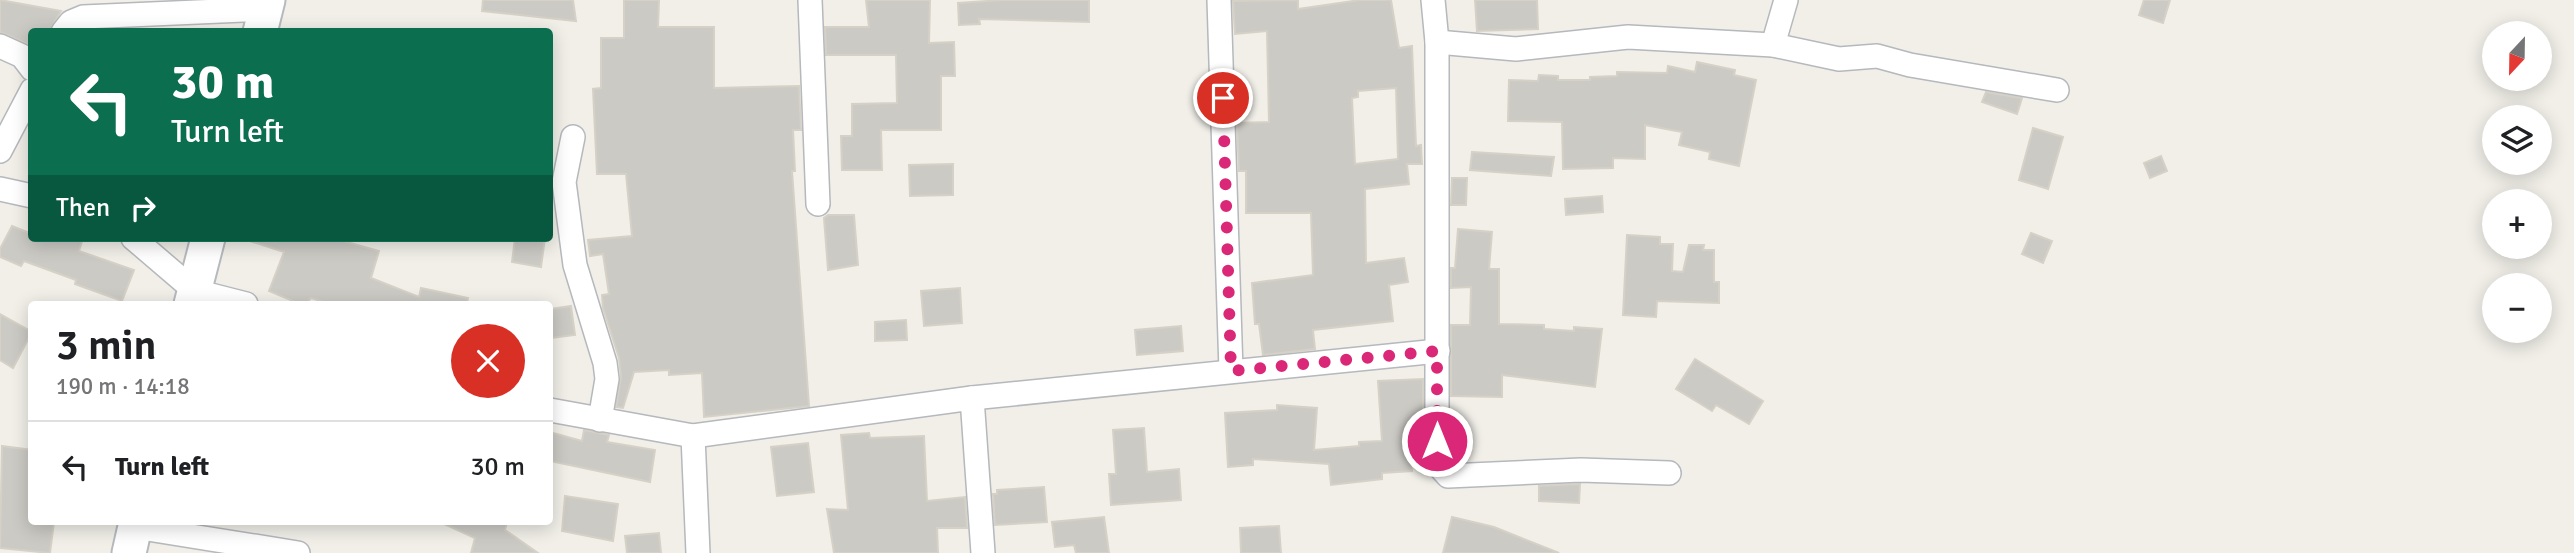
<!DOCTYPE html>
<meta charset="utf-8">
<style>
:root{--surface:#fff;--page:#f6f6f6;--text:#202124;--muted:#757577;--line:#e0e0e0}
body{margin:0;font-family:Signika,sans-serif;background:var(--page);color:var(--text);height:100vh;display:flex;flex-direction:column;font-size:26px;white-space:nowrap}
*{box-sizing:border-box;margin:0}
p{font-size:23px;color:var(--muted)}
.icon{flex:none;width:38px;height:38px;fill:none;stroke:currentColor;stroke-width:2;stroke-linecap:round;stroke-linejoin:round}
.map{position:relative;flex:1;overflow:hidden}
.side{position:absolute;left:28px;top:301px;width:525px;height:224px;display:flex;flex-direction:column;background:var(--surface);border-radius:7px;box-shadow:0 4px 18px #0003}
.side>*{flex:none}
.top-card{position:absolute;left:28px;top:28px;width:525px;height:214px;border-radius:7px;box-shadow:0 4px 18px #0003;background:#0b6e4f;color:#fff;overflow:hidden}
.needle{width:46px;rotate:202deg}
.buttons{position:absolute;left:2482px;top:21px;display:grid;gap:14px}
.buttons a{display:grid;place-items:center;width:70px;height:70px;border-radius:50%;background:var(--surface);box-shadow:0 4px 18px #0003;font-size:35px}
.pin{position:absolute;display:grid;place-items:center;width:60px;height:60px;color:#fff;margin:-30px;border:4px solid #fff;border-radius:50%;box-shadow:0 2px 7px #0007}
.me{position:absolute;width:77px;margin:-38px;rotate:0deg;stroke-linejoin:round;filter:drop-shadow(0 0 5px #0008)}
.turn{display:flex;align-items:center;gap:24px;height:147px;padding:0 28px;font-size:32px}
.turn .icon{width:91px;height:91px;stroke-width:2.5}
.turn b{display:block;font-size:49px;line-height:60px}
.then{display:flex;align-items:center;height:66px;padding:0 28px;background:#0003;gap:14px;font-size:26px}
.round{display:grid;place-items:center;flex:none;width:74px;height:74px;border-radius:37px;background:var(--page)}
.head{display:flex;align-items:center;justify-content:space-between;height:119px;padding:0 28px}
h1{font-size:42px;font-weight:600;line-height:52px}
ul{padding:0;list-style:none}
li{display:flex;align-items:center;gap:21px;height:91px;padding:0 28px;border-top:2px solid var(--line)}
li div{flex:1}
li b{display:block;font-size:26px}
li em{font-style:normal}
.map>svg:first-child{display:block}
</style>
<div class="map">
<svg width="2574" height="553" viewBox="0 0 2574 553">
<rect width="100%" height="100%" fill="#f1efe8"/>
<g fill="#cccac5" stroke="#d6d1c6" stroke-width="2" fill-rule="evenodd">
<path d="M0 0 61 11 49 32H32V46L0 32Z"/>
<path d="M483 0H573L576 21 482 11Z"/>
<path d="M624 0H659L658 27H714V88L799 86 801 130H793L795 171H792L809 406 704 417 702 373 669 375V370L634 372 623 408 616 407 621 377 619 358 603 308 602 295 609 294 603 254 590 256 588 240 632 236 626 174H597L593 89 601 88V38H624Z"/>
<path d="M866 0H930L929 43 954 42 955 76H941V130H881L882 170H842L841 136H852V104L897 103 896 55H826L825 27H869Z"/>
<path d="M1002 0H1089V22L979 19 980 24 959 25 958 3Z"/>
<path d="M1298 0V9L1360 0H1391L1399 48 1412 46 1416 146 1421 145 1422 164H1407L1409 184 1365 189 1366 263 1404 258 1408 282 1389 285 1393 321 1313 330 1315 349 1263 355 1259 324H1255L1252 283 1313 275 1311 213H1246V171H1239L1237 123 1269 122 1267 31 1235 34 1233 1ZM1396 88 1398 159 1355 164 1352 98 1358 97V91Z"/>
<path d="M1475 0H1537L1538 29 1477 31Z"/>
<path d="M2144 0H2170L2163 23 2139 15Z"/>
<path d="M1697 62 1735 70 1734 75 1756 80 1739 166 1709 159 1710 152 1679 145 1682 132 1645 125V159L1613 158V168L1563 169 1562 122 1508 121 1509 80 1538 81 1539 75 1558 76V80H1590V77L1617 76V72L1667 73 1668 66 1695 72Z"/>
<path d="M1986 92 2022 98 2017 114 1982 102Z"/>
<path d="M2033 128 2063 137 2048 189 2019 180Z"/>
<path d="M1472 152 1554 157 1551 176 1470 170Z"/>
<path d="M2161 156 2167 171 2150 178 2144 163Z"/>
<path d="M953 164V195L910 196 909 165Z"/>
<path d="M1452 178H1467L1466 205H1451Z"/>
<path d="M1602 196 1603 212 1566 215 1565 199Z"/>
<path d="M828 215H854L858 265 828 270 824 218Z"/>
<path d="M12 226 32 234V238H83L79 251 134 270 122 301 75 284 76 280 24 261 21 266 0 257V249Z"/>
<path d="M1458 229 1492 232 1489 269H1499V324L1544 325V329L1574 331V327L1602 329 1595 387 1502 375V397L1451 396V325H1470L1471 287 1451 288V268H1455Z"/>
<path d="M2031 233 2052 241 2043 263 2022 254Z"/>
<path d="M1627 235 1660 237V244H1673L1672 271 1683 272 1689 245H1704L1703 250H1714V282H1719V303L1657 301 1656 317 1623 315Z"/>
<path d="M250 238H332L379 251 371 278 419 297 421 288 468 298 467 304H330L311 298 306 304H300L269 291 284 252 250 241Z"/>
<path d="M515 238H545L541 267 512 262Z"/>
<path d="M960 288 962 323 924 326 921 291Z"/>
<path d="M571 306 575 335 550 338V309Z"/>
<path d="M0 314 32 332 13 368 0 360Z"/>
<path d="M906 320 907 340 875 341V322Z"/>
<path d="M1181 326 1183 351 1137 355 1135 330Z"/>
<path d="M1695 359 1763 401 1749 424 1716 405 1712 411 1676 389Z"/>
<path d="M1423 379V463L1411 464 1412 471 1382 473V479L1331 485 1329 464 1253 459V465L1228 467 1225 413 1277 410V405L1317 408 1314 450 1359 446V442L1382 441 1378 381Z"/>
<path d="M1144 428 1147 472 1179 469 1181 500 1111 505 1109 474H1116L1113 430Z"/>
<path d="M584 430 609 435 607 442 655 450 650 482 550 461V432L582 441Z"/>
<path d="M869 433 870 438 924 436 927 501 965 497 967 528H937L938 553H834L827 509 848 510 841 435Z"/>
<path d="M808 443 814 492 777 496 771 447Z"/>
<path d="M2 446 32 450V522H54L50 553 0 548Z"/>
<path d="M1580 484 1579 503 1539 501V486Z"/>
<path d="M1044 487 1047 522 995 525 993 494H997V490Z"/>
<path d="M565 496 618 504 613 541 562 531Z"/>
<path d="M1104 517 1109 553H1076L1074 545 1055 547 1052 522Z"/>
<path d="M1452 517 1494 527 1559 553H1443Z"/>
<path d="M440 522H507L505 530 538 553H471L475 538Z"/>
<path d="M1279 526 1281 553H1241L1240 528Z"/>
<path d="M659 533 661 553H627L625 536Z"/>
</g>
<g fill="none" stroke-linecap="round" stroke-linejoin="round">
<g stroke="#b5b8bc" stroke-width="26">
<g id="street">
<path d="M810 0 818 204"/>
<path d="M1219 0 1231 371"/>
<path d="M1433 0 1437 42V464L1448 476 1581 470 1669 473"/>
<path d="M63 32 71 22 83 17 265 9"/>
<path d="M1437 42 1516 49 1628 37 1773 45 1839 59 1877 56 1910 65 2057 90"/>
<path d="M1773 45 1786 0"/>
<path d="M0 46 22 56 32 69"/>
<path d="M573 137 564 182 575 265 605 363 607 379 600 420"/>
<path d="M0 151 32 90"/>
<path d="M0 189 32 196"/>
<path d="M133 238 195 291 246 304"/>
<path d="M972 398 983 553"/>
<path d="M550 410 693 436 972 398 1438 351"/>
<path d="M693 436 698 553"/>
<path d="M135 527 298 553"/>
</g>
</g>
<g stroke="#b6babf" stroke-width="37">
<g id="secondary">
<path d="M260 32 268 0"/>
<path d="M191 304 208 238"/>
<path d="M129 553 136 522"/>
</g>
</g>
<use href="#street" stroke="#fff" stroke-width="23"/>
<use href="#secondary" stroke="#fff" stroke-width="33"/>
</g>
<g fill="none" stroke-linecap="round" stroke-linejoin="round">
<path stroke="#db2777" stroke-width="12" stroke-dasharray="0 21.6" d="M1223 98 1231 371 1437 351V441"/>
</g>
</svg>
<div class="buttons">
<a><svg class="needle" viewBox="-14 -14 28 28"><path d="M0-13l5 13h-10z" fill="#e53935"/><path d="M0 13l5-13h-10z" fill="#757577"/></svg></a>
<a><svg class="icon" aria-label="layers" viewBox="0 0 24 24"><path d="M12 4l9 5-9 5-9-5zM3 14l9 5 9-5"/></svg></a>
<a>+</a>
<a>−</a>
</div>
<div class="pin" style="left:1223px;top:98px;background:#d93025"><svg class="icon" aria-label="arrive" viewBox="0 0 24 24"><path d="M6 21V4h12l-3 4 3 4H6"/></svg></div>
<svg class="me" style="left:1437px;top:441px" viewBox="-20 -20 40 40"><circle r="17" fill="#db2777" stroke="#fff" stroke-width="3"/><path d="M0-11L8 9 0 5-8 9z" fill="#fff"/></svg>
<div class="top-card">
<div class="turn"><svg class="icon" aria-label="left" viewBox="0 0 24 24"><path d="M17 20v-9H6M10 6l-5 5 5 5"/></svg><div><b>30 m</b>Turn left</div></div>
<div class="then">Then<svg class="icon" aria-label="right" viewBox="0 0 24 24"><path d="M7 20v-9h11M14 6l5 5-5 5"/></svg></div>
</div>
<section class="side">
<div class="head"><div><h1>3 min</h1><p>190 m · 14:18</p></div><a class="round" style="background:#d93025;color:#fff"><svg class="icon" aria-label="close" viewBox="0 0 24 24"><path d="M6 6l12 12M18 6L6 18"/></svg></a></div>
<ul>
<li><svg class="icon" aria-label="left" viewBox="0 0 24 24"><path d="M17 20v-9H6M10 6l-5 5 5 5"/></svg><div><b>Turn left</b></div><em>30 m</em></li>
</ul>
</section>
</div>
